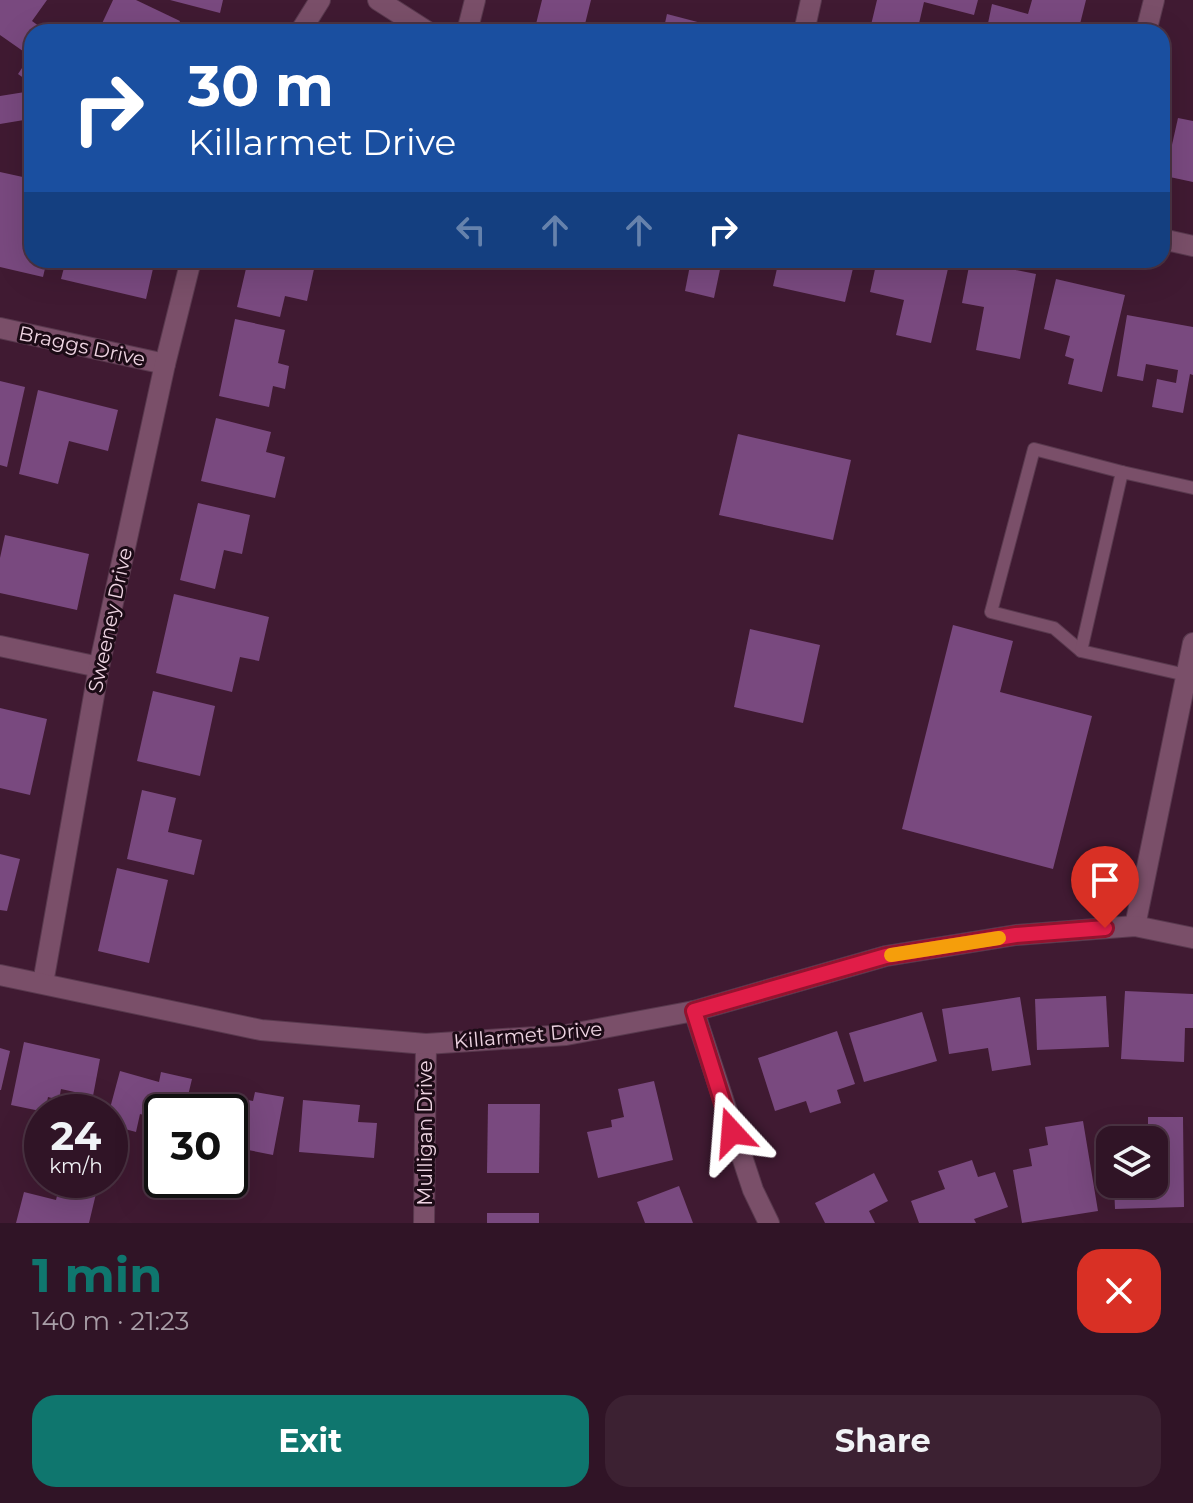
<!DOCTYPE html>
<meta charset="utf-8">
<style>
:root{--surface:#301426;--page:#3c2132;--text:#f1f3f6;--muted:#a89ea7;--line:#4b3343;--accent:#0f766e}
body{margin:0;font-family:Montserrat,sans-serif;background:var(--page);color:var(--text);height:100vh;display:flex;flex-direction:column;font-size:30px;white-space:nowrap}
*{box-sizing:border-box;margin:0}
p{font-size:26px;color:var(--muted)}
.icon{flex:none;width:44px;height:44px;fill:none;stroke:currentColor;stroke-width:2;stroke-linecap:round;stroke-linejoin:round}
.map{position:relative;height:1223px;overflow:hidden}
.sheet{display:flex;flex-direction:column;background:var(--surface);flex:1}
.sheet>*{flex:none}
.banner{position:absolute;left:24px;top:24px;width:1146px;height:244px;border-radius:24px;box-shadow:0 8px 32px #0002,0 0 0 2px var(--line);background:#1a4fa0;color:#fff;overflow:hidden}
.buttons{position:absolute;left:1096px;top:1126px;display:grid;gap:16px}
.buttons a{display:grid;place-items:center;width:72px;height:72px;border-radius:16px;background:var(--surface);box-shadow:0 8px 32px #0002,0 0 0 2px var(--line);font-size:40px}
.speed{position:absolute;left:24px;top:1094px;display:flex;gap:16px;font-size:40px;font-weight:700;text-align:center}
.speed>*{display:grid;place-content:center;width:104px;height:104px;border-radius:50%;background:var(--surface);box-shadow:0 8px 32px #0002,0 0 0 2px var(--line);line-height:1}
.speed small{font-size:20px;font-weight:400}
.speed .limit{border:4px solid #111;border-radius:12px;background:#fff;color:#111}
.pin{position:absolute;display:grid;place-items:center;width:68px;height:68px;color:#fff;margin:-82px -34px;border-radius:50% 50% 50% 0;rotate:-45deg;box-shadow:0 0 8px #0007}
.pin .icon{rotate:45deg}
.me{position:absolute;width:88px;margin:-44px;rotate:341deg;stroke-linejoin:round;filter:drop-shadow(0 0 6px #0008)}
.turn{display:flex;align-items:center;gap:28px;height:168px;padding:0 32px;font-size:36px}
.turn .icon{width:104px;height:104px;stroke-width:2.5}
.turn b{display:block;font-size:56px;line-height:68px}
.lanes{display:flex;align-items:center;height:76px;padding:0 32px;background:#0003;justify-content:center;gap:40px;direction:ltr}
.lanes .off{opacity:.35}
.round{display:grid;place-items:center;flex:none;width:84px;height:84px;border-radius:24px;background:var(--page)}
.headline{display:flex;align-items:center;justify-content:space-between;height:136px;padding:0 32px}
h1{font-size:48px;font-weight:700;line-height:60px;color:var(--accent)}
.button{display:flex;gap:16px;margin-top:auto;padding:16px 32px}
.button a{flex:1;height:92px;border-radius:24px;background:var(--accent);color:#fff;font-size:32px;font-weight:700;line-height:92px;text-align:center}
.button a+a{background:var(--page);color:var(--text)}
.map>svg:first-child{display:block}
</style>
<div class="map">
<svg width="1193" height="1223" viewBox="0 0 1193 1223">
<rect width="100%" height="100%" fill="#401a32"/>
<g fill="#79497f">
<path d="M0 0H47L32 21 47 32H32V84L18 74 30 56 0 35Z"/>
<path d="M113 0H136L180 21 175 32H98Z"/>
<path d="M170 0H223L220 13Z"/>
<path d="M542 0H591L583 32H534Z"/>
<path d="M877 0H978L974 15 924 2 917 32H900L871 25Z"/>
<path d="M1032 0H1086L1078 32H1003L987 28 992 4 1028 14Z"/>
<path d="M667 14 732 31V32H663Z"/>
<path d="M25 92 30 119 0 124V96Z"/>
<path d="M1178 118 1193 121V182L1165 176Z"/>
<path d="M0 172 32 179V260H47L43 277 0 267Z"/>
<path d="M66 260H155L146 299 61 279Z"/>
<path d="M248 260H316L307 301 285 296 280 317 237 307Z"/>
<path d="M691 260H722L714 298 685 291Z"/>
<path d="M779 260H855L845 302 773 286Z"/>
<path d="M877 260H950L931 343 896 335 904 300 870 292Z"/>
<path d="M970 261 1036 274 1020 359 976 350 984 307 962 303Z"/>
<path d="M1056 279 1125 295 1102 392 1068 384 1074 359 1065 356 1070 336 1044 329Z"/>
<path d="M1127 315 1193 327V375L1190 374 1183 413 1152 407 1157 379 1176 383 1178 370 1146 364 1143 381 1117 376Z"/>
<path d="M235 319 285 330 278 363 289 366 285 389 273 386 269 407 219 396Z"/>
<path d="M0 381 25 387 7 467 0 465Z"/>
<path d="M38 390 118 410 108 451 69 441 58 484 19 474Z"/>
<path d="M216 418 271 432 266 452 285 457 275 498 201 481Z"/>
<path d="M738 434 851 460 833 540 719 515Z"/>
<path d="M198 503 250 515 242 554 224 550 215 589 180 580Z"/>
<path d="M5 535 89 554 77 610 0 593V558Z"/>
<path d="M174 594 269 617 259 661 240 657 232 692 156 673Z"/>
<path d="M953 625 1013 641 1000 692 1092 716 1053 869 902 829Z"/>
<path d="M750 629 820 645 803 723 734 707Z"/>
<path d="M153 691 215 706 200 776 137 761Z"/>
<path d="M0 708 47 719 30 795 0 788Z"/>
<path d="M142 790 176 798 168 832 202 840 194 875 127 859Z"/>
<path d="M0 854 20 859 7 911 0 910Z"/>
<path d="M117 868 168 880 149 963 98 951Z"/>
<path d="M1125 991 1193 994V1028H1185L1184 1062 1121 1059Z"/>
<path d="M1106 996 1109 1047 1037 1050 1035 999Z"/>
<path d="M1020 997 1031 1065 992 1071 988 1048 949 1054 942 1009Z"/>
<path d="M922 1012 937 1061 864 1082 849 1033Z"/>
<path d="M837 1031 855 1084 837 1090 841 1103 810 1113 806 1101 775 1111 758 1058Z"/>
<path d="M24 1042 100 1059 93 1096 61 1089 59 1100 48 1097 45 1112 11 1105Z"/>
<path d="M0 1048 10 1051 1 1090H0Z"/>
<path d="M120 1071 159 1082 161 1072 192 1079 184 1112H162V1120L140 1114 136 1132 110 1125 109 1112Z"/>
<path d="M654 1081 673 1160 598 1178 587 1132 612 1127 611 1120 624 1117 618 1089Z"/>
<path d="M255 1092 284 1097 273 1155 238 1148 237 1158 230 1157V1112H208L211 1093 253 1101Z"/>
<path d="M303 1100 360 1105 358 1122 377 1123 374 1158 299 1152Z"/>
<path d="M488 1104H540L539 1173H487Z"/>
<path d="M1148 1117H1183L1184 1207 1115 1209 1114 1184H1154V1140H1148Z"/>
<path d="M1083 1121 1098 1211 1022 1223 1013 1170 1032 1166 1029 1149 1048 1145 1045 1127Z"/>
<path d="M972 1160 978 1177 995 1172 1008 1207 974 1219 976 1223H919L911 1201 945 1189 938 1171Z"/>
<path d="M874 1173 888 1201 869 1211 875 1223H825L815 1203Z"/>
<path d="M61 1180 99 1181 89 1223H16L24 1192 56 1200Z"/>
<path d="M679 1186 693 1223H645L637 1202Z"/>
<rect x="487" y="1213" width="52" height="10"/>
</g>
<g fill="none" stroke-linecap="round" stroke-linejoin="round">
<g stroke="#59394e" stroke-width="14">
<g id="lane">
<path d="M1081 651 1054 628 991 612 1034 449 1122 472"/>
<path d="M1186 675 1081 651 1122 472 1193 488"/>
</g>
</g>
<g stroke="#59394e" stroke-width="22">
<g id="street">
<path d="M378 0 428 32"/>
<path d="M300 32 320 0"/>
<path d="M467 32 475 0"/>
<path d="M804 32 811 0"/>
<path d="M1146 32 1154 0"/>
<path d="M1162 239 1193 246"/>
<path d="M0 328 165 364"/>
<path d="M0 646 99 667"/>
<path d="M1135 926 1193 643"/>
<path d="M43 983 99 667 165 364 191 260"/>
<path d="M694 1011 753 1190 769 1223"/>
<path d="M424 1223 426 1044"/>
</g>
</g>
<g stroke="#59394e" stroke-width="22">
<path id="secondary" d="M0 975 261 1030 426 1044 566 1035 694 1011 886 956 1016 935 1135 926 1193 938"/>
</g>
<use href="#lane" stroke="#7a4f69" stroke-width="12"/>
<use href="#street" stroke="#7a4f69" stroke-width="20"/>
<use href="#secondary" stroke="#7a4f69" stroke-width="20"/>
</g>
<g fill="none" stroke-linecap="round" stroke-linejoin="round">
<g stroke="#92132f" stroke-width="20">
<path id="route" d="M732 1132 694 1011 886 956 1016 935 1105 928"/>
</g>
<use href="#route" stroke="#e11d48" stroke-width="14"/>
<path stroke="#f59e0b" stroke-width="14" d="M891 955 999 938"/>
</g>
<g text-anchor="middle" stroke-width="6" stroke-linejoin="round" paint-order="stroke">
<g font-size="20" fill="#eed4e2" stroke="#1c0b16">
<text transform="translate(82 346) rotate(12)" y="7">Braggs Drive</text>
<text transform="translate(110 620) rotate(-78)" y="7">Sweeney Drive</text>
<text transform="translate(528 1035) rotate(-5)" y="7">Killarmet Drive</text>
<text transform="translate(425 1133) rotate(-90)" y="7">Mulligan Drive</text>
</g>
</g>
</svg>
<div class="buttons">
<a><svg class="icon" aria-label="layers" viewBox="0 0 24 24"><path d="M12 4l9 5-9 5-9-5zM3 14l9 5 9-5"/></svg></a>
</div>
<div class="speed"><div>24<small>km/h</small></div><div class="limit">30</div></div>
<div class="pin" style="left:1105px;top:928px;background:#d93025"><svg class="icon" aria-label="arrive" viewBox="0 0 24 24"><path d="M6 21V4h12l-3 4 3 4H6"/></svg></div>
<svg class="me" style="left:732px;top:1132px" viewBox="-20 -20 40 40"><path d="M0-17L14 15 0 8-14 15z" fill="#e11d48" stroke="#fff" stroke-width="4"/></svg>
<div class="banner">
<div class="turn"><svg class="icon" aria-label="right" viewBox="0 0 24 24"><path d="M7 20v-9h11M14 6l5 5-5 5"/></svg><div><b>30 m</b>Killarmet Drive</div></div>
<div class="lanes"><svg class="icon off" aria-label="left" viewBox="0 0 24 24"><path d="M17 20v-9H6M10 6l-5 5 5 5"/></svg><svg class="icon off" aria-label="ahead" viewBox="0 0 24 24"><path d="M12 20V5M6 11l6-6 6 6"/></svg><svg class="icon off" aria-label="ahead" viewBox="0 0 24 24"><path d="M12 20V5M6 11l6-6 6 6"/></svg><svg class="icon" aria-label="right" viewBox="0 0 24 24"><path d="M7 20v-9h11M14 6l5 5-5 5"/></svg></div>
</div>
</div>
<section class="sheet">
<div class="headline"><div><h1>1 min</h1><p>140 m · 21:23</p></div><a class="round" style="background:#d93025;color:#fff"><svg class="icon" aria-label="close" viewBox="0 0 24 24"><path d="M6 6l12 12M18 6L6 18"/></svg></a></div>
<div class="button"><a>Exit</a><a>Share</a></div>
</section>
